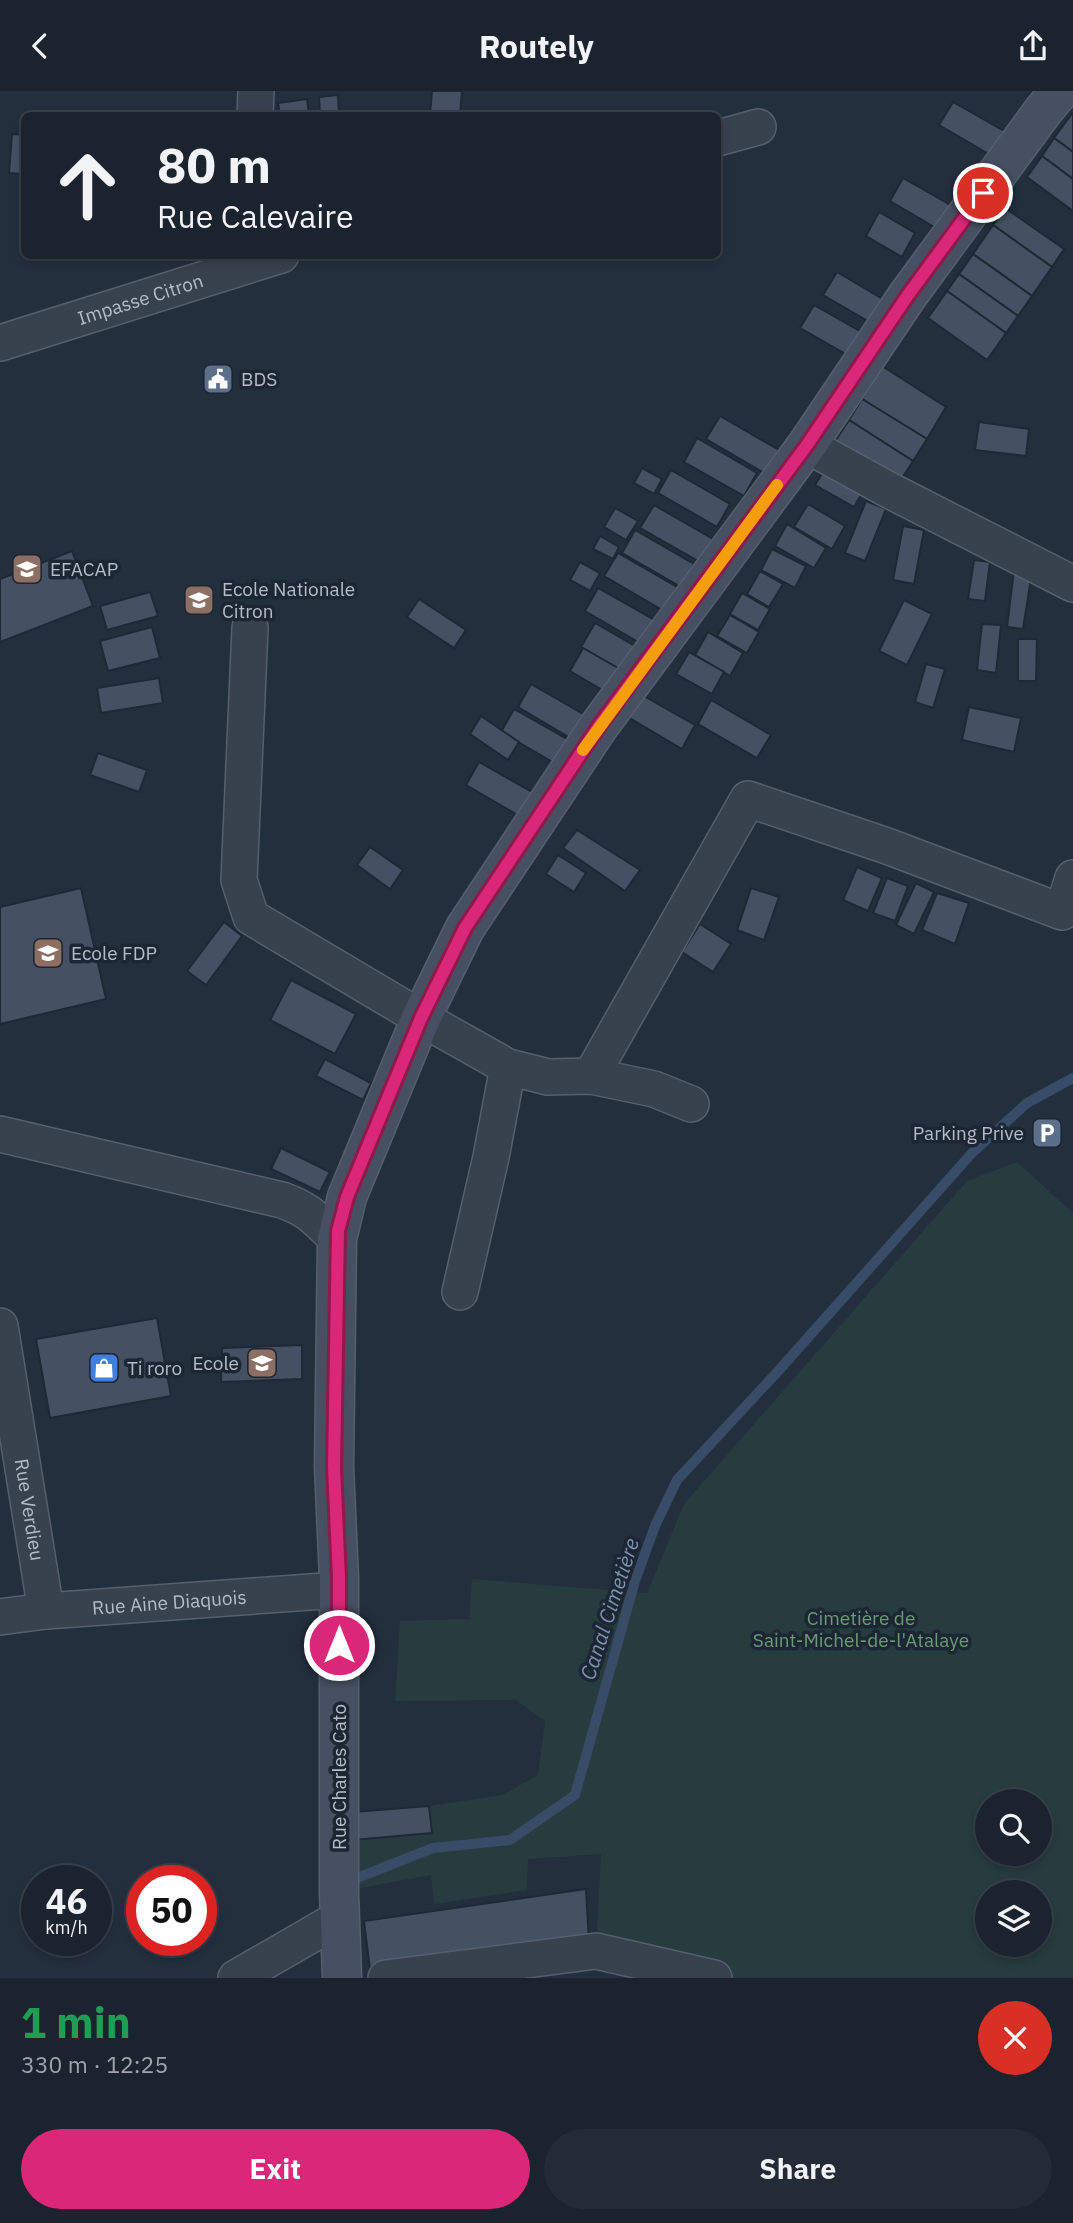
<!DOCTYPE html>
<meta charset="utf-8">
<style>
:root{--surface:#1b232e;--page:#242b36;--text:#f1f3f6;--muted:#a0a4aa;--line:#39404a;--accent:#db2777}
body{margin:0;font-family:"IBM Plex Sans",sans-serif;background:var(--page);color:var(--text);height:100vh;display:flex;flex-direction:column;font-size:26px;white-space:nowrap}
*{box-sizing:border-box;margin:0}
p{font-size:23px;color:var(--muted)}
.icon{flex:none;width:38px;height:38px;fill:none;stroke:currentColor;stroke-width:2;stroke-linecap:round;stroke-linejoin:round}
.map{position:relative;height:1887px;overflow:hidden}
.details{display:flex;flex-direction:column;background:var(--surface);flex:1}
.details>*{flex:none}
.top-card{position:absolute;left:21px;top:21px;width:700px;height:147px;border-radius:10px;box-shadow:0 4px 10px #0003,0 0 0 2px var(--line);background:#1b232e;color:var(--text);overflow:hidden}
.controls{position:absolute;left:975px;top:1698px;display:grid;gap:14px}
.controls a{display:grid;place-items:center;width:77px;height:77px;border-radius:50%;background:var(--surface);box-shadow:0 4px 10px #0003,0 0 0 2px var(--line);font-size:35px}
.speed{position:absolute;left:21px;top:1774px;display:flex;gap:14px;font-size:35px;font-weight:700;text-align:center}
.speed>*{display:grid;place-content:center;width:91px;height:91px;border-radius:50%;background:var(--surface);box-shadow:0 4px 10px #0003,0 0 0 2px var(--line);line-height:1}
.speed small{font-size:18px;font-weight:400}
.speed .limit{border:10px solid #d22;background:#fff;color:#111}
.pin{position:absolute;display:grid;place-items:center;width:60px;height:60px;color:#fff;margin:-30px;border:4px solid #fff;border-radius:50%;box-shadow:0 2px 7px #0007}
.me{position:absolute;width:77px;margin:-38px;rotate:0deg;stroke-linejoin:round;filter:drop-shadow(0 0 5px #0008)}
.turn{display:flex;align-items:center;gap:24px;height:147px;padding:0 21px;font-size:32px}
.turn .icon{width:91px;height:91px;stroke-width:2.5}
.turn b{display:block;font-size:49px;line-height:60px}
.round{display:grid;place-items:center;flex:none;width:74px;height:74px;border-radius:37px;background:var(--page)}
.headline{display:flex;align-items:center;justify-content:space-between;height:119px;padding:0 21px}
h1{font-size:42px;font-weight:700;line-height:52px;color:#1e9e55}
.primary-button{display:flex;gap:14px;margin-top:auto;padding:14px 21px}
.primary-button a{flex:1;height:80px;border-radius:42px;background:var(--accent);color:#fff;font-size:28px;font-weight:700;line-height:80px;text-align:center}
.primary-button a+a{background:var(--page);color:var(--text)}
header{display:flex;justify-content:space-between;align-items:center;height:91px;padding:0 21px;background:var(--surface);font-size:32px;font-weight:700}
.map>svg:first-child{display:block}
</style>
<header><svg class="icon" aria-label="back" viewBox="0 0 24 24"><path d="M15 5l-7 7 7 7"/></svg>Routely<svg class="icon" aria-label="share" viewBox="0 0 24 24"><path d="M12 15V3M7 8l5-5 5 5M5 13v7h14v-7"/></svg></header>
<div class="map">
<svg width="1073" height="1887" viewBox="0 0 1073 1887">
<rect width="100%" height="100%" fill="#242f3e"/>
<path fill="#263c3f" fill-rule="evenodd" d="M1017 1071 1073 1122V1887H714L596 1860 601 1763 528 1768 527 1799 434 1813 431 1784 339 1801 340 1749 432 1741 429 1715 502 1704 538 1684 545 1630 516 1609 395 1610 400 1530 469 1528 472 1488 647 1502 684 1413 967 1090ZM987 1710H1040V1762H987ZM987 1801H1040V1853H987Z"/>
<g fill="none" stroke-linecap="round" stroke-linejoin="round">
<path stroke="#394c67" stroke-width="10" d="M348 1794 357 1787 433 1757 510 1749 575 1704 635 1490 655 1435 677 1389 780 1278 972 1062 1027 1012 1073 987"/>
</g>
<g fill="#455162" stroke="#1f2835" stroke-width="2">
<path d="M432 0H462L460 24H430Z"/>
<path d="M338 4 339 24H320L319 6Z"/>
<path d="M307 8 309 24H280L278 12Z"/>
<path d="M953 11 1013 45 999 69 939 34Z"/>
<path d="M1073 21V61L1054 47Z"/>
<path d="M12 43 24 44V83L9 82Z"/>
<path d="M1054 47 1073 61V88L1042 65Z"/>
<path d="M1042 65 1073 88V120L1027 86Z"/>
<path d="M903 87 954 116 941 140 890 110Z"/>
<path d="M1005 117 1064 158 1052 176 993 134Z"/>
<path d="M879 121 915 142 902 166 866 145Z"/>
<path d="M993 134 1052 176 1032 205 973 163Z"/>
<path d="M973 163 1032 205 1018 225 959 183Z"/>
<path d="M837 181 886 210 873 233 823 204Z"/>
<path d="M959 183 1018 225 1006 242 947 200Z"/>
<path d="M947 200 1006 242 987 269 928 227Z"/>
<path d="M814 214 865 243 851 266 800 237Z"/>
<path d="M882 275 946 316 927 348 862 308Z"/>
<path d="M862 308 927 348 913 370 849 329Z"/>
<path d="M720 325 779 359 766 383 706 348Z"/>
<path d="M849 329 913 370 897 395 832 355Z"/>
<path d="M979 331 1029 338 1026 365 975 359Z"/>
<path d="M697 347 757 382 744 405 684 371Z"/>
<path d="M829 371 867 394 854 416 815 394Z"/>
<path d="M642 377 662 388 654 403 634 392Z"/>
<path d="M671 379 730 413 717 436 658 402Z"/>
<path d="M866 410 886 418 865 470 845 462Z"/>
<path d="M808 413 845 435 832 458 794 436Z"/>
<path d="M654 414 713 448 700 471 640 437Z"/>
<path d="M615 417 638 430 626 449 604 436Z"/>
<path d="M787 433 826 457 814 477 775 455Z"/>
<path d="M903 435 924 439 914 493 893 489Z"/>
<path d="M635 439 694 473 681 496 622 462Z"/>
<path d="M600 445 619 456 613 468 593 458Z"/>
<path d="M772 458 806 475 795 497 761 479Z"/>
<path d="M72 460 93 515 0 551V488Z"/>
<path d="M618 462 677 496 664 520 604 485Z"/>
<path d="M974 469 990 471 985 510 968 508Z"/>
<path d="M580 471 600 482 590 500 570 489Z"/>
<path d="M1014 479 1032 481 1023 538 1007 536Z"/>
<path d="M760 480 783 493 769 516 747 503Z"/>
<path d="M598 497 658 531 645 555 585 520Z"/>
<path d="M150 501 158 525 107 539 100 515Z"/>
<path d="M742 502 770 518 758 539 730 523Z"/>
<path d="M419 508 466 539 454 557 407 526Z"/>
<path d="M904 509 932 523 907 574 879 560Z"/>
<path d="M730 524 759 541 747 562 717 545Z"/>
<path d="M595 532 635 555 621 579 581 556Z"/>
<path d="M982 533 1001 534 996 582 977 579Z"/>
<path d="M152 536 160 567 108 580 100 550Z"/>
<path d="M708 541 743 562 730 585 695 564Z"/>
<path d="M1018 548H1037L1036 590H1018Z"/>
<path d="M583 557 618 577 604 600 570 580Z"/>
<path d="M689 561 724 581 712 603 676 583Z"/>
<path d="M926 573 945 578 933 617 915 611Z"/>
<path d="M159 587 163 612 101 622 97 597Z"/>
<path d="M531 593 590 627 577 651 518 616Z"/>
<path d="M635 600 695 634 682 658 623 623Z"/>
<path d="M711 609 771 644 757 667 698 633Z"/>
<path d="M969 616 1021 627 1014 661 962 649Z"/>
<path d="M514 618 574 652 561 676 501 641Z"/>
<path d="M481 625 519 651 508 669 470 643Z"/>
<path d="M98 662 147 679 139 701 90 684Z"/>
<path d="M479 671 539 705 526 729 466 694Z"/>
<path d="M577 739 640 779 625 800 563 757Z"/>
<path d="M370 756 403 779 390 798 357 774Z"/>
<path d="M558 764 586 782 574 801 546 783Z"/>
<path d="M857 776 882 787 868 820 843 809Z"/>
<path d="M887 787 908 795 895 830 873 822Z"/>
<path d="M916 792 934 801 914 843 896 834Z"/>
<path d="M81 797 106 908 0 933V816Z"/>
<path d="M751 797 779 806 764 849 737 839Z"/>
<path d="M937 802 969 812 955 853 922 839Z"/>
<path d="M224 831 242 845 206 894 187 880Z"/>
<path d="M700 833 731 853 713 881 682 861Z"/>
<path d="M291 889 356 923 335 963 270 929Z"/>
<path d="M325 968 371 992 363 1009 316 985Z"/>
<path d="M281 1057 330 1081 320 1101 271 1078Z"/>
<path d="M157 1227 171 1305 50 1327 36 1248Z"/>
<path d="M302 1254V1288L221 1291 222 1257Z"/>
<path d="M429 1715 432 1742 353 1749V1721Z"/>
<path d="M586 1798 589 1852 370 1879 364 1830Z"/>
</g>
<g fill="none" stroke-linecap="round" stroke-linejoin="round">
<g stroke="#565f6c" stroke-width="38">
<g id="minor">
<path d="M255 24 256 0"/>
<path d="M718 47 758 36"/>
<path id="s1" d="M0 252 281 164"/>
<path d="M807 354 887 398 1073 493"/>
<path d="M250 537 239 789 251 826 421 927 508 976 548 986 591 985 654 998 691 1013"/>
<path d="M591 985 748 708 887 755 1062 821 1073 787"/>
<path d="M0 1043 282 1109C312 1120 315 1128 337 1148"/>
<path d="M460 1201 491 1066 508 976"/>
<path id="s2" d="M0 1235 46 1520"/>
<path id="s3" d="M0 1526 46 1520 338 1499"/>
<path d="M236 1887 340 1827"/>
<path d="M386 1887 596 1860 714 1887"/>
</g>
</g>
<g stroke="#565f6c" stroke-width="41">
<path id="secondary" d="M342 1887 339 1801V1487L334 1376 337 1148 347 1106 421 927 465 837 599 635 807 354 908 204 1043 20 1060 0"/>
</g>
<use href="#minor" stroke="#38414e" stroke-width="35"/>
<use href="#secondary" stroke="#465061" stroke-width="38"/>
</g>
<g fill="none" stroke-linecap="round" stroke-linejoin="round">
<g stroke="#8e194d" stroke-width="18">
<path id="route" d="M339 1554V1487L334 1376 338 1140 347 1106 421 927 465 837 599 635 807 354 908 204 983 102"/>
</g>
<use href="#route" stroke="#db2777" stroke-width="12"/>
<path stroke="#f59e0b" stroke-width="12" d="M583 659 777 394"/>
</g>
<defs>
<g id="civic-square" transform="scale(1.575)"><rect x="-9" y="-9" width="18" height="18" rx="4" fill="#5c6f8a" stroke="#1d2633"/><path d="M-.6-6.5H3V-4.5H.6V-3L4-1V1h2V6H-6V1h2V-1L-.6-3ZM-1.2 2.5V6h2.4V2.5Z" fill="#fff"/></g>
<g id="school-square" transform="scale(1.575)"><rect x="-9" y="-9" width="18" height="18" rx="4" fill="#8d6e63" stroke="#1d2633"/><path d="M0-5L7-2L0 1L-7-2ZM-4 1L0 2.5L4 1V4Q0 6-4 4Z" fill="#fff"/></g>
<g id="parking-square" transform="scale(1.575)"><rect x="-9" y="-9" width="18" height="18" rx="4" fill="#5c6f8a" stroke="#1d2633"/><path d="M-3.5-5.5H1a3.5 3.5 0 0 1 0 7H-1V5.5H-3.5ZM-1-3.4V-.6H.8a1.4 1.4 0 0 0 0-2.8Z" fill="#fff"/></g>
<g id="shop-square" transform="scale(1.575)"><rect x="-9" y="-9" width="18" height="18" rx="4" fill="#3f7fe0" stroke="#1d2633"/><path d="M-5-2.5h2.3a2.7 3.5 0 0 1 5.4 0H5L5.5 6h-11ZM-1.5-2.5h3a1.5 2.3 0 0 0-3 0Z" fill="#fff"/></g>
</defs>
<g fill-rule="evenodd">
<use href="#civic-square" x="218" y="288"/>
<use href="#school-square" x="27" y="478"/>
<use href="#school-square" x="199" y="509"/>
<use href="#school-square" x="48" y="862"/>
<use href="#parking-square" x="1047" y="1042"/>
<use href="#school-square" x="262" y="1272"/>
<use href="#shop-square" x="104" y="1277"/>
</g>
<g text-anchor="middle" stroke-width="7" stroke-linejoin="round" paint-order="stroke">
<g font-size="19" fill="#b4bcc9" stroke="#1d2633">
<text dy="7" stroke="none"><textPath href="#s1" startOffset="147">Impasse Citron</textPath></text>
<text dy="7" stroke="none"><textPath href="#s2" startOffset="186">Rue Verdieu</textPath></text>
<text dy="7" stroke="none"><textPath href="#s3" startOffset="170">Rue Aine Diaquois</textPath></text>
<text transform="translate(339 1686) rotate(-90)" y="7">Rue Charles Cato</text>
</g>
<g font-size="19" fill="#b4bcc9" stroke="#1d2633" text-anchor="start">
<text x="241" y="295">BDS</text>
<text x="50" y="485">EFACAP</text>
<text x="222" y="505">Ecole Nationale<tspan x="222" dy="22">Citron</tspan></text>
<text x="71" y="869">Ecole FDP</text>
<text x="1024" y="1049" text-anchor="end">Parking Prive</text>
<text x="239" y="1279" text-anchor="end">Ecole</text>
<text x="127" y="1284">Ti roro</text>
</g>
<g font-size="19" fill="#6b9a76" stroke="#1d2633">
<text x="861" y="1534">Cimetière de<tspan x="861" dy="22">Saint-Michel-de-l'Atalaye</tspan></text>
</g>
<g font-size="21" font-style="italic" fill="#7c92b1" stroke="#1d2633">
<text transform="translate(610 1518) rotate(-72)" y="7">Canal Cimetière</text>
</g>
</g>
</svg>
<div class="controls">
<a><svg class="icon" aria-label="search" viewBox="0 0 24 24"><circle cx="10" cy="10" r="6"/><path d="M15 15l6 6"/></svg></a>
<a><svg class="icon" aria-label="layers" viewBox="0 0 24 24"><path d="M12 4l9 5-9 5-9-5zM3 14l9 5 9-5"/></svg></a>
</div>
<div class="speed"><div>46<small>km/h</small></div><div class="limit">50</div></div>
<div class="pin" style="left:983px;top:102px;background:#d93025"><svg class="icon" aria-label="arrive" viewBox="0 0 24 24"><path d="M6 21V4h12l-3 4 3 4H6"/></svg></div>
<svg class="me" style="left:339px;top:1554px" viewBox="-20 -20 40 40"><circle r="17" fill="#db2777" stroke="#fff" stroke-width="3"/><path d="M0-11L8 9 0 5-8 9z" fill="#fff"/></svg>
<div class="top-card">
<div class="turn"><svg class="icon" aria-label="ahead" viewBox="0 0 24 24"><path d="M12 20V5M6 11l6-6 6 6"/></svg><div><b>80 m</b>Rue Calevaire</div></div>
</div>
</div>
<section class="details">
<div class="headline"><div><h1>1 min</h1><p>330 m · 12:25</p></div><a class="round" style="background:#d93025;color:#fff"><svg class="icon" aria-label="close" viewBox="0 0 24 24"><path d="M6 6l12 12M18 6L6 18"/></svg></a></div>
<div class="primary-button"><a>Exit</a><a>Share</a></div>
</section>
